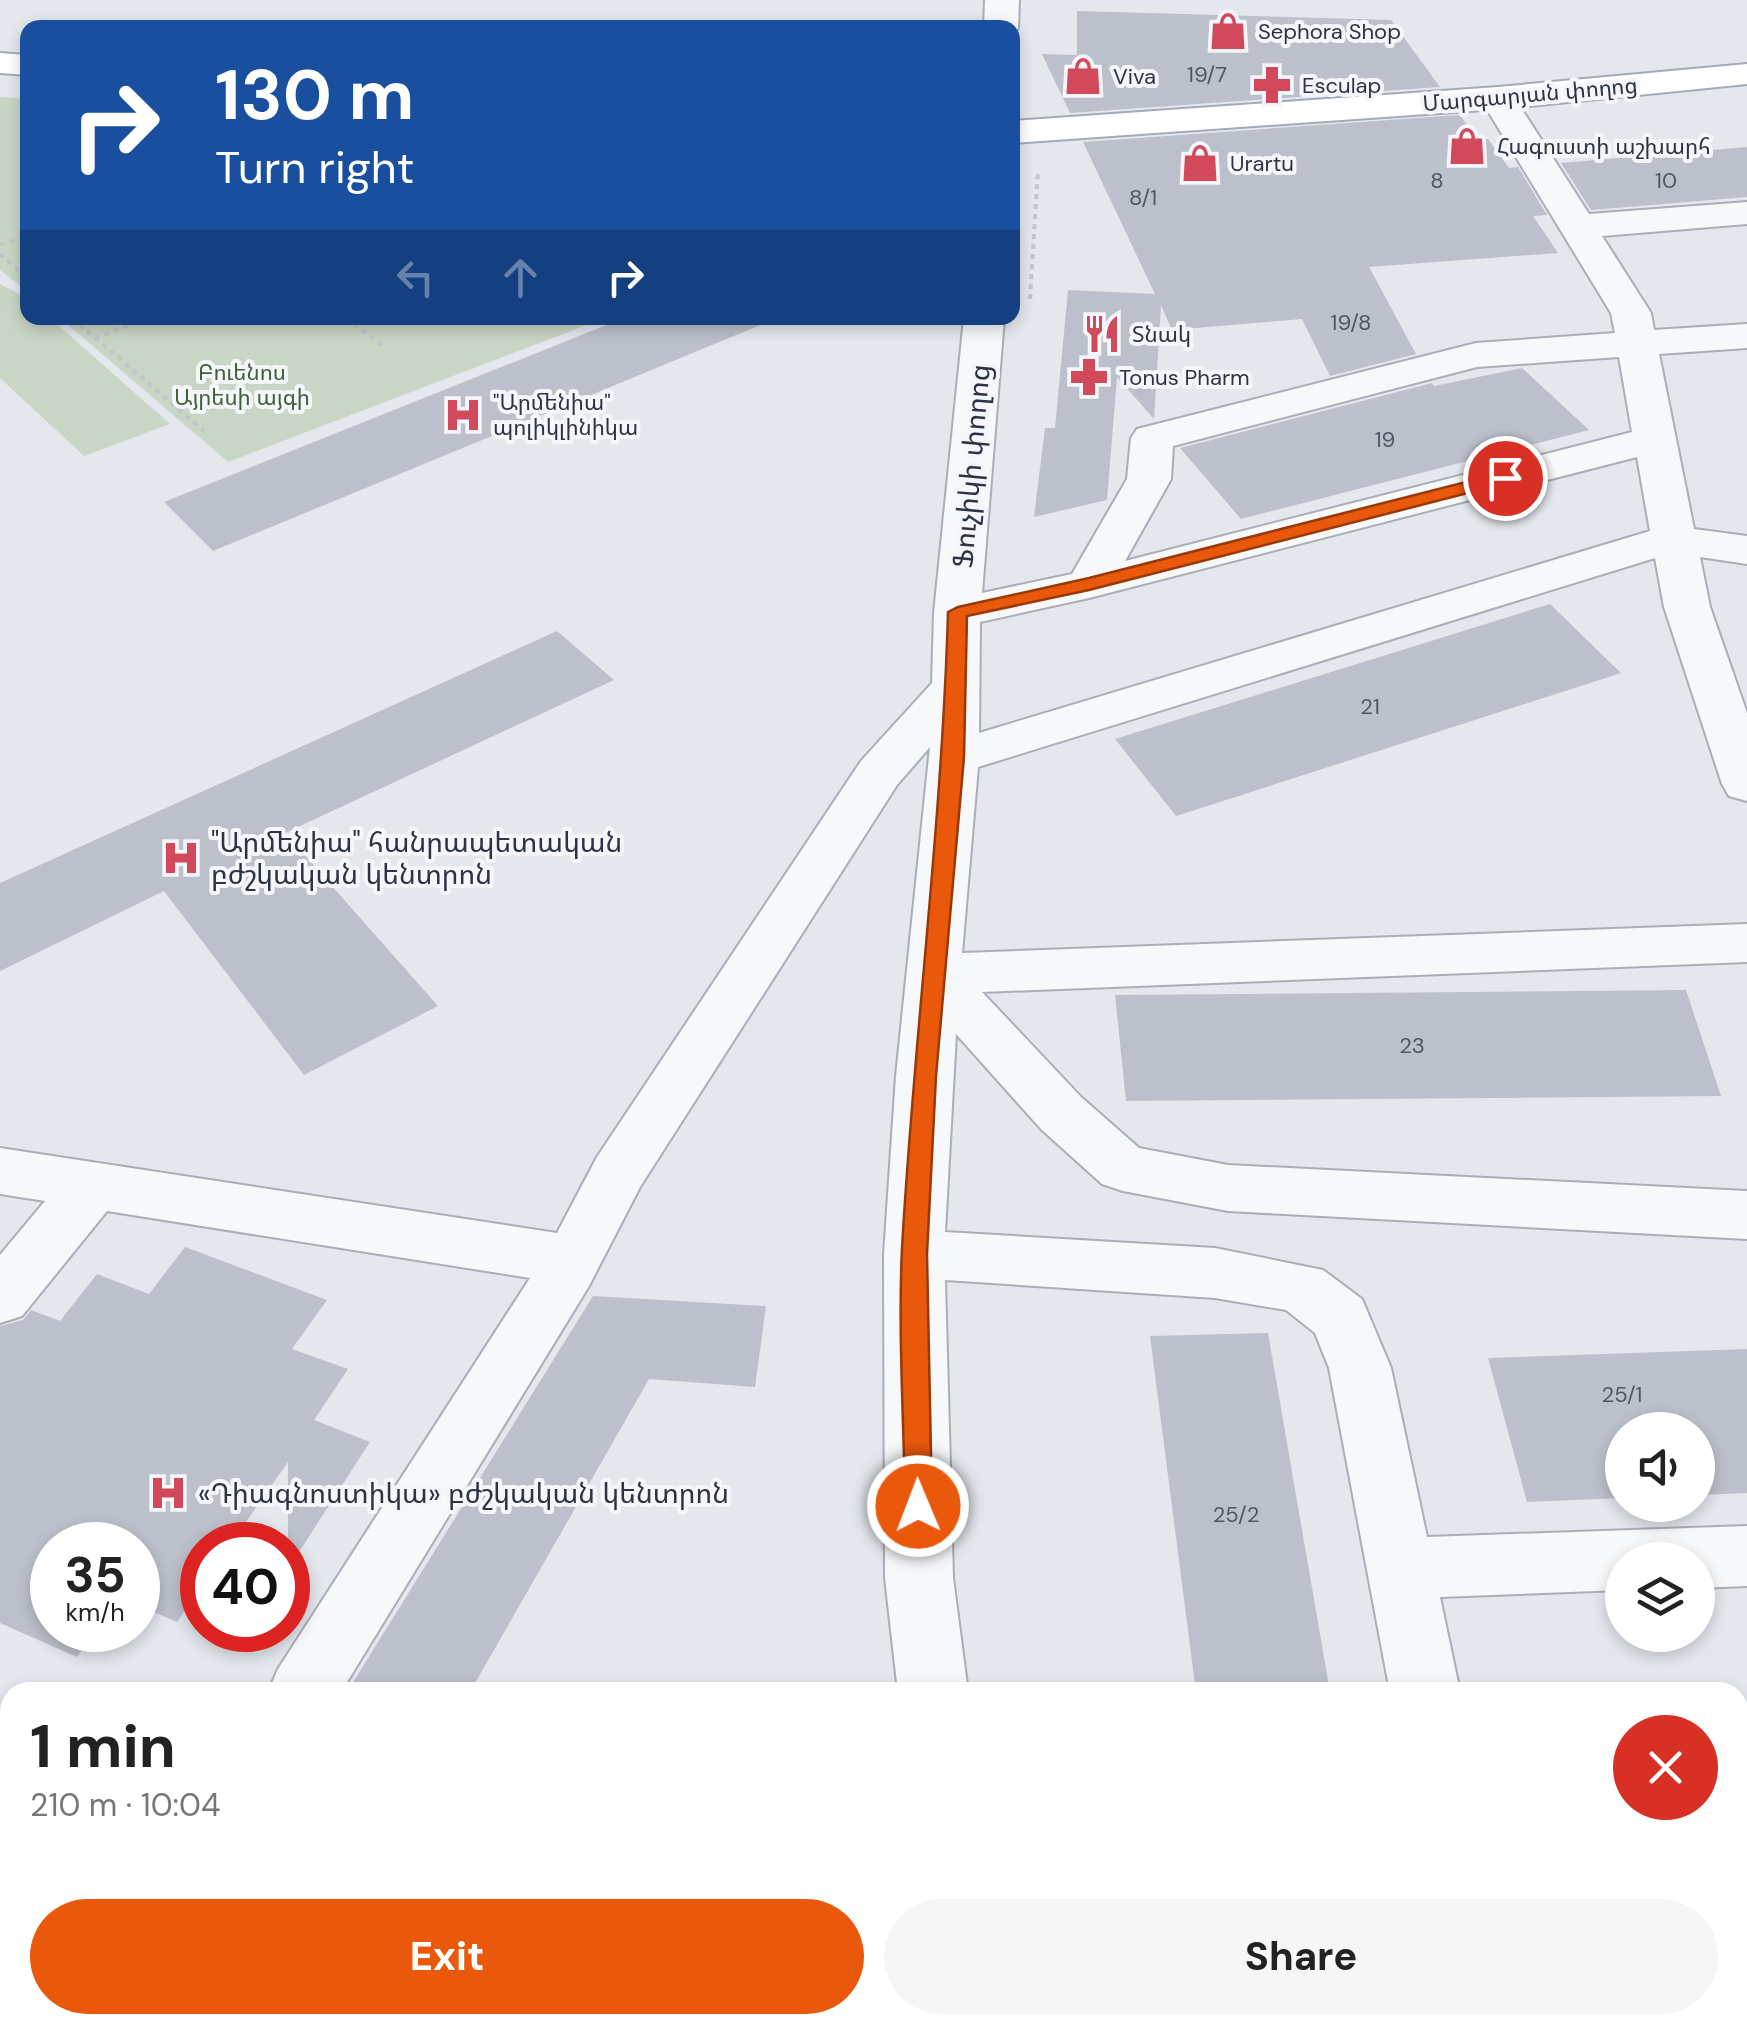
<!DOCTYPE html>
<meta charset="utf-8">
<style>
:root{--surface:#fff;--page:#f6f6f6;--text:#222;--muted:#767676;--accent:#ea580c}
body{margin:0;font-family:"DM Sans","Noto Sans Armenian",sans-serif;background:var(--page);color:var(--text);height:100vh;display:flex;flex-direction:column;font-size:38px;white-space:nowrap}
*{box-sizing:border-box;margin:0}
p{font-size:32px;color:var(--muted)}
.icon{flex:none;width:55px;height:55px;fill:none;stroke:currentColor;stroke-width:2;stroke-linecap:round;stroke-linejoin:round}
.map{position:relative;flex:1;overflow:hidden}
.panel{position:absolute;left:0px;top:1682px;width:1748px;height:352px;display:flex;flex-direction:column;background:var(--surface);border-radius:30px 30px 0 0;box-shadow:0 5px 15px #0003}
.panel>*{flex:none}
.top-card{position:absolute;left:20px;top:20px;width:1000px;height:305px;border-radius:20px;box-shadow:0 5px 15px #0003;background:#1a4fa0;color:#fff;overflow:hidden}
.tools{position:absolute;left:1605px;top:1412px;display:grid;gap:20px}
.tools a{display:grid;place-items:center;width:110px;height:110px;border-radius:50%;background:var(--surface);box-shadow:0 5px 15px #0003;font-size:50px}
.speed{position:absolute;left:30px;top:1522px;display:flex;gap:20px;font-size:50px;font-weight:700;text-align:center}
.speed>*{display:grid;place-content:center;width:130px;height:130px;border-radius:50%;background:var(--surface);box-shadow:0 5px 15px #0003;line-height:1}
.speed small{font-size:25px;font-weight:400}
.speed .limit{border:15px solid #d22;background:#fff;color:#111}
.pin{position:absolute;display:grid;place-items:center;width:85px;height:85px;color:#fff;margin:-42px;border:5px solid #fff;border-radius:50%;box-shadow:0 2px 10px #0007}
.me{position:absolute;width:110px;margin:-55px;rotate:359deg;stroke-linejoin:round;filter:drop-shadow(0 0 8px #0008)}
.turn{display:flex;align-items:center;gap:35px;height:210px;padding:0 30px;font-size:45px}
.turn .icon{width:130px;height:130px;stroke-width:2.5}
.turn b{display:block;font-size:70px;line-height:85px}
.lanes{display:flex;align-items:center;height:95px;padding:0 30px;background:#0003;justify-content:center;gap:50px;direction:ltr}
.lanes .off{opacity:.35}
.round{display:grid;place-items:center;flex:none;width:105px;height:105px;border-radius:52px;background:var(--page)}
.overview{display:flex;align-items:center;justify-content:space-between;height:170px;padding:0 30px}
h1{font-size:60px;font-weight:700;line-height:75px}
.action{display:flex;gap:20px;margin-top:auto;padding:20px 30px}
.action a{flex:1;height:115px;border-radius:60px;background:var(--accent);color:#fff;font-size:40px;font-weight:700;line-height:115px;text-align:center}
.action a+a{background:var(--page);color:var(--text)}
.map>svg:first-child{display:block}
</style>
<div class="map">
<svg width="1747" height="2034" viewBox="0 0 1747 2034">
<rect width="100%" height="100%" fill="#e4e7ec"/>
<g fill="#c9d6c5">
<path d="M0 97 27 99V291L0 270Z"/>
<path d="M0 284 27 298 28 318H50L170 424 84 456 0 378Z"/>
<path d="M60 318H605L228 462Z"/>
</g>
<g fill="#bbc0ca">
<path d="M1077 11 1391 20 1440 87 1070 113 1042 54 1077 55Z"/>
<path d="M1460 115 1477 140 1488 139 1509 168 1518 167 1547 215 1533 216 1558 253 1369 267 1416 354 1330 376 1302 319 1172 330 1161 305 1154 419 1117 377 1107 500 1034 517 1045 428H1055L1068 290 1155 294 1083 142Z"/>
<path d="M1747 147V197L1652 205 1591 210 1561 163Z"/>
<path d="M624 318 775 319 213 551 164 502Z"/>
<path d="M1522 368 1589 430 1241 519 1180 448 1432 383 1434 386Z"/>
<path d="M1550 604 1621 673 1176 816 1115 739Z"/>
<path d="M557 631 614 680 285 833 438 1006 304 1075 164 891 0 971V883Z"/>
<path d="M1686 990 1721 1096 1126 1101 1115 995Z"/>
<path d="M185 1247 327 1300 292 1349 348 1369 314 1420 370 1442 288 1569V1462L230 1545H202V1585L177 1622 138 1605V1545H52V1630H96L77 1657 0 1623V1326L23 1320 31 1310 60 1321 97 1274 149 1294Z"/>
<path d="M593 1296 766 1306 755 1387 649 1379 470 1692H347Z"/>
<path d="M1268 1333 1330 1692H1196L1150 1336Z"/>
<path d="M1747 1349V1493L1698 1495V1430H1622V1498L1527 1502 1488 1358Z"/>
</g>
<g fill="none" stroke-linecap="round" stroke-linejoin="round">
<g stroke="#a9aeb7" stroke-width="4">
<g id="minor">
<path d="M985 0H1019L1018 28 1013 35 1012 28H984Z"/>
<path d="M1498 87 1510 91 1589 214 1747 202V224L1602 236 1651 313 1654 330 1747 324V348L1659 354 1694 529 1747 536V564L1700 557 1710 607 1747 713V801L1729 796 1722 784 1664 607 1655 558 978 767 962 953 1747 924V962L982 992 1081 1097 1139 1148 1228 1165 1747 1191V1239L1228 1211 1123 1191 1102 1184 1041 1129 956 1034 945 1232 1215 1248 1323 1270 1362 1299 1391 1368 1427 1537 1747 1526V1586L1698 1588V1560H1622V1590L1440 1597 1460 1692H1390L1329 1368 1315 1333 1286 1310 1215 1298 945 1280 953 1578 968 1692H898L885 1578 884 1254 896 1076 930 747 897 785 640 1187 589 1286 341 1692H268L278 1669 530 1278 107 1211 22 1316 0 1323V1255L45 1201 0 1194V1148L557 1233 597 1157 861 761 932 683 934 613 964 318H1004L982 593 1072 574 1127 479 1131 438 1137 429 1476 343 1615 333 1611 313 1480 98 1486 91ZM1619 357 1632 432 1125 561 1171 479 1173 446 1477 367ZM1637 457 1650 531 979 733 980 622 1089 598Z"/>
<path d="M0 1744 10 1748V1823L0 1819Z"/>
<path d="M941 2025H1017L1019 2034H943Z"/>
<path d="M1453 2025H1529L1531 2034H1455Z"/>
</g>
</g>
<g stroke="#a3abb8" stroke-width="4">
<g id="major">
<path d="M0 53 28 55V75L0 73Z"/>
<path d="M1747 64V84L1498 109 1012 143V121L1498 87Z"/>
</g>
</g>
<g stroke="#c2c5cb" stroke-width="4" stroke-dasharray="5 5" stroke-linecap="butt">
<path d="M0 245 28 236"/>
<path d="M0 254 28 278"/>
<path d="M1030 299 1038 171"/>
<path d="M72 318 204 431"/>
<path d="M346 318 386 348"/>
<path d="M95 338 149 318"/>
</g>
<use href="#minor" fill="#f7f8fa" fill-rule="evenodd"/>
<use href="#major" fill="#fff" fill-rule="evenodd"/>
</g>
<path fill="#ea580c" stroke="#983908" stroke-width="2.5" d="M1505 472 1514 478 1511 482 1089 590 967 616 964 757 936 1076 927 1254 932 1506 928 1515 918 1518 909 1515 905 1506C904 1421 898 1334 902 1248 914 1036 942 825 948 612L958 607 1089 578Z"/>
<defs>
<g id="shop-bare" transform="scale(3)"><path d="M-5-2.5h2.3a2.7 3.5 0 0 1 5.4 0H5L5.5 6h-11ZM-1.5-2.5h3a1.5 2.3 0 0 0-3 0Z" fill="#d1495b" stroke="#f4f6f9" stroke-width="2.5" paint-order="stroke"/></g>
<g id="pharmacy-bare" transform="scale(3)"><path d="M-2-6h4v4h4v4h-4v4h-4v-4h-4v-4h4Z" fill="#d1495b" stroke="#f4f6f9" stroke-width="2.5" paint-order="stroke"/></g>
<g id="restaurant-bare" transform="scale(3)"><path d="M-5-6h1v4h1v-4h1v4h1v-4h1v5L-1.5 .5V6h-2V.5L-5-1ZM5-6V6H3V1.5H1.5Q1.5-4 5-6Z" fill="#d1495b" stroke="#f4f6f9" stroke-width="2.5" paint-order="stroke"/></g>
<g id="hospital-bare" transform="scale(3)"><path d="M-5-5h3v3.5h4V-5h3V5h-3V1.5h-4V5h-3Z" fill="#d1495b" stroke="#f4f6f9" stroke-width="2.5" paint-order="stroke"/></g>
</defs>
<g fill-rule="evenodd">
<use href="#shop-bare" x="1228" y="31"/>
<use href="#shop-bare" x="1083" y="76"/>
<use href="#pharmacy-bare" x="1272" y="85"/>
<use href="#shop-bare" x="1467" y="146"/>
<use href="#shop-bare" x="1200" y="163"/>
<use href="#restaurant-bare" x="1102" y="334"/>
<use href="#pharmacy-bare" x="1089" y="377"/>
<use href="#hospital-bare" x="463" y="415"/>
<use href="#hospital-bare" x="181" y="858"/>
<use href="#hospital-bare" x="168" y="1493"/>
</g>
<g text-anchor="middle" stroke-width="8" stroke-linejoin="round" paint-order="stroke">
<g font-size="22" fill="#2b3445" stroke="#f4f6f9" text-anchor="start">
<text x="1258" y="39">Sephora Shop</text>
<text x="1113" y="84">Viva</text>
<text x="1302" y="93">Esculap</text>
<text x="1497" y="154">Հագուստի աշխարհ</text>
<text x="1230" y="171">Urartu</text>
<text x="1132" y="342">Տնակ</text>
<text x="1119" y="385">Tonus Pharm</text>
<text x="493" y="410">"Արմենիա"<tspan x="493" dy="25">պոլիկլինիկա</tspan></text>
</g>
<g font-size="22" fill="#4f5766">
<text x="1207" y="82">19/7</text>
<text x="1437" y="188">8</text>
<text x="1666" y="188">10</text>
<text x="1143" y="205">8/1</text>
<text x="1351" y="330">19/8</text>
<text x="1385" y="447">19</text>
<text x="1370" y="714">21</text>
<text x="1412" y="1053">23</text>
<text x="1622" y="1402">25/1</text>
<text x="1236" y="1522">25/2</text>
</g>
<g font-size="22" fill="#2b3445" stroke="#f4f6f9">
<text transform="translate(1530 94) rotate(-5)" y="8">Մարգարյան փողոց</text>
</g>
<g font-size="22" fill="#3f6138" stroke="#f4f6f9">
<text x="242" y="380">Բուենոս<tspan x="242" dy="25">Այրեսի այգի</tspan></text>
</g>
<g font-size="28" fill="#2b3445" stroke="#f4f6f9">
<text transform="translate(971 466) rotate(-85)" y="10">Ֆուչիկի փողոց</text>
</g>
<g font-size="28" fill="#2b3445" stroke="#f4f6f9" text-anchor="start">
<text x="211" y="852">"Արմենիա" հանրապետական<tspan x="211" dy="32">բժշկական կենտրոն</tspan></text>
<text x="198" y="1503">«Դիագնոստիկա» բժշկական կենտրոն</text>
</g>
</g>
</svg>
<div class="tools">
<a><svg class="icon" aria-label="sound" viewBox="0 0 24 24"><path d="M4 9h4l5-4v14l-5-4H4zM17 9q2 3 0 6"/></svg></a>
<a><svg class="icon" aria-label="layers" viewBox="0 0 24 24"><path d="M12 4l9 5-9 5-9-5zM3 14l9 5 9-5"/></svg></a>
</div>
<div class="speed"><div>35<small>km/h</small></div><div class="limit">40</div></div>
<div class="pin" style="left:1505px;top:478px;background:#d93025"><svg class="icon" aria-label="arrive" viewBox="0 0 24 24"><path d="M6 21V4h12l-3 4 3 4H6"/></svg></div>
<svg class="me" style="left:918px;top:1506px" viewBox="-20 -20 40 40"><circle r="17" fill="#ea580c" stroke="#fff" stroke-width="3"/><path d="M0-11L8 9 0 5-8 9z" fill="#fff"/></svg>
<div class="top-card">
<div class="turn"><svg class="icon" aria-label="right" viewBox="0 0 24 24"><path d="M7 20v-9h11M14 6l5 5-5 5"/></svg><div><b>130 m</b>Turn right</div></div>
<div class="lanes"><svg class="icon off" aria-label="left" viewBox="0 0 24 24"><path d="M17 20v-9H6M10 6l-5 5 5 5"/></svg><svg class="icon off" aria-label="ahead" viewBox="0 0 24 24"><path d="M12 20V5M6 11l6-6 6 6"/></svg><svg class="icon" aria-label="right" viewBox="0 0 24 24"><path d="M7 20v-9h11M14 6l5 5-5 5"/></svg></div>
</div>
<section class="panel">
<div class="overview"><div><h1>1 min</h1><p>210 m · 10:04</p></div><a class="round" style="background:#d93025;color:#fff"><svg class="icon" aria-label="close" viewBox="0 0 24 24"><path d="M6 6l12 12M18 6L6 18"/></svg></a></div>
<div class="action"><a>Exit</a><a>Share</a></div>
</section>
</div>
